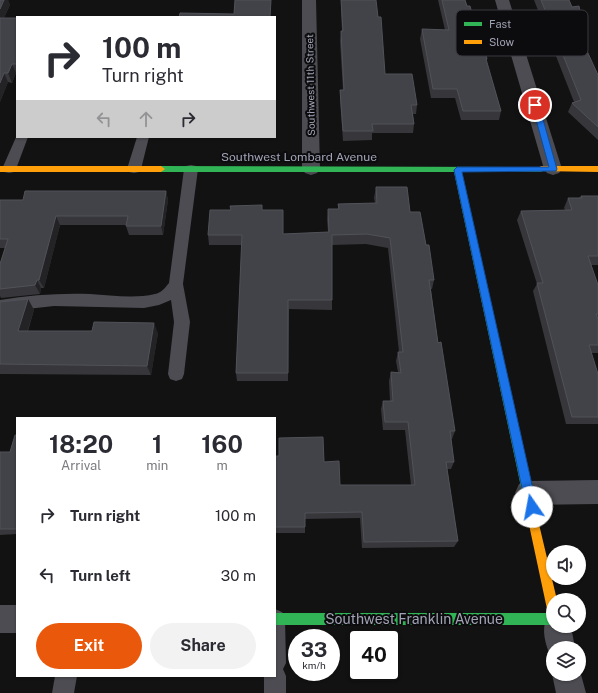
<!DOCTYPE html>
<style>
:root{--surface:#fff;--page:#f2f2f3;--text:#2b2b33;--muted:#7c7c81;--accent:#ea580c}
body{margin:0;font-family:"Public Sans",sans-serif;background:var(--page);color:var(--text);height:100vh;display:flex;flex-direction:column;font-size:15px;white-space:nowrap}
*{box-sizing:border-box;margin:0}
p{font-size:13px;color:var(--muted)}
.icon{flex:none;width:22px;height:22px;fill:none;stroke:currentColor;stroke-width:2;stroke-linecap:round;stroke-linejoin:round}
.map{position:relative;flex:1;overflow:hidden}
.panel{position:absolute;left:16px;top:417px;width:260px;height:260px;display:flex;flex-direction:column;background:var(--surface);border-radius:0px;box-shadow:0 1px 3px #0004}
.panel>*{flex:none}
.guide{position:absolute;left:16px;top:16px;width:260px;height:122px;border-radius:0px;box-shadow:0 1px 3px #0004;background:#fff;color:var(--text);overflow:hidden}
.tools{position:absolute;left:546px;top:545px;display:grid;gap:8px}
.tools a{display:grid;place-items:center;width:40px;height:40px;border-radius:50%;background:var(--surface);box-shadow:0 1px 3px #0004;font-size:20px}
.speed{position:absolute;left:288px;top:629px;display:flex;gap:8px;font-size:20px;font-weight:700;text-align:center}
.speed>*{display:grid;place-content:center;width:52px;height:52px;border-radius:50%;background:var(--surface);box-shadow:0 1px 3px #0004;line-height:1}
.speed small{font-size:10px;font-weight:400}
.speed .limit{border:2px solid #111;border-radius:6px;background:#fff;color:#111}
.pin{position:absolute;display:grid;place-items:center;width:34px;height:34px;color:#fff;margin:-17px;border:2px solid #fff;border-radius:50%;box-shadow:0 1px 4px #0007}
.me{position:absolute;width:44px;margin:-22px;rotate:348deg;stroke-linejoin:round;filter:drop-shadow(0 0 3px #0008)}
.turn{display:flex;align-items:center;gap:14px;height:84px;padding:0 20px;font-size:18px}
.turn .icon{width:52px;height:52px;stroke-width:2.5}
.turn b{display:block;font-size:28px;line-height:34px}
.lanes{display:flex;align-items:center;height:38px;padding:0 20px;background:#0003;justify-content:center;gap:20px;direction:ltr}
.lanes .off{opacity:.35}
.eta{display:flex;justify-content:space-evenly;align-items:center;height:68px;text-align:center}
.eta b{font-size:24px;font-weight:700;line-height:28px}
.cta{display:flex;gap:8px;margin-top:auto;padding:8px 20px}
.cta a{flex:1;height:46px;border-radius:24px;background:var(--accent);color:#fff;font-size:16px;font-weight:700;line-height:46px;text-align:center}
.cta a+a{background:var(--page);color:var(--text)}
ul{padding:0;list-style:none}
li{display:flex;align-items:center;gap:12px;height:60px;padding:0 20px}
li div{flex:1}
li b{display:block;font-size:15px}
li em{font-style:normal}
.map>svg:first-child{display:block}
</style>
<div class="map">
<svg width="598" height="693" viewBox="0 0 598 693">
<rect width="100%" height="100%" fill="#121212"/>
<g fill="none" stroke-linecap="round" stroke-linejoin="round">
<g fill="#4c4c52" fill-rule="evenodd">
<path d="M17 135V137H28L16 169 14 172 9 173 4 172 2 169Z"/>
<path d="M137 137H149L141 169 139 172 134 173 129 172 127 169Z"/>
<path d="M191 165 196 166 198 169 183 284 190 322 184 374 182 379 176 381 170 379 168 374 174 322 171 300 159 305 144 308 54 306 0 312V300C30 295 59 293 90 294 110 295 134 299 155 294 161 293 165 288 169 283L184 169 186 166Z"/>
<path d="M275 609 282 612 285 619 286 663 283 669 286 676V693H264V676H275Z"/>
<path d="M55 676H77L74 693H52Z"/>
</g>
<g fill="#4c4c52" fill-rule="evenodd">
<path d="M302 0H316L320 169 317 173 311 175 305 173 302 169Z"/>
<path d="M495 0H509L562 169 559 173 553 175 547 173 544 169Z"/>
<path d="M598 480V504L528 505 519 502 515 493 519 484 528 481Z"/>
<rect x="0" y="605" width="17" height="28"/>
<path d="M553 613V626H571L575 648H553V659L551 658C545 643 541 631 547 616Z"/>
<path d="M579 667 586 693H556L552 674 553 672V674H579Z"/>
</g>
<g fill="#30b455" fill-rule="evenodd">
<path d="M161 166 544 167 545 169 541 172H461L538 520 537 524 533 525 529 524 528 520 454 172H161L157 169Z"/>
<rect x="275" y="613" width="278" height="12"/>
</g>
<g fill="#ff9f0a" fill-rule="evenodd">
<path d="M0 166H161L165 169 161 172H0Z"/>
<path d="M541 166H598V172L538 171 537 169Z"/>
<path d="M533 515 537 516 538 520 557 600H553V615L549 613 547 609 528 520 529 516Z"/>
</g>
</g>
<g fill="#37373b">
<path d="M0 0H8L10 5 4 18H17V73H16L12 83 8 82 0 102Z"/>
<path d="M341 0 385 74 417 105 416 114H413L414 124 413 133H372V140L343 141 340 99V90H343L340 41 341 31H342L341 11Z"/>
<path d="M438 0H465L467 6 487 59 486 62 501 111 499 120H461L455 98H431L420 39 422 29 445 30Z"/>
<path d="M534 0H569L585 38 583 43 598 75V140L568 112 572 103 574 102Z"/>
<path d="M376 187 410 212 426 245 434 280 432 289H431L438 343 455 431 452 439H451L454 462 451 469H447L458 541 454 547 362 548 360 518 305 519V533H275V456L324 462 340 485H411L405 430H383L381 409 383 401H390L389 381 391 372H398L396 361 398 352H399L388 248 366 244 332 245V310L289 309 288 381H237L236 373 242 245H209L208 235 262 210 283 234 328 232 327 219 328 209H338V204L375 203 374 198Z"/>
<path d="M166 191 168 200 163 235H129L126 226V225H60L44 288H41L40 294 1 298 0 296V264L5 248H0V200H23Z"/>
<path d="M581 196H598V265H591L598 285V353H591L598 374V424H566L533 291 537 284 517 220 521 211 565 210 564 208 568 198H579Z"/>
<path d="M28 299 34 310 28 331H92L158 333 151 375 0 374V302Z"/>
<path d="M17 435V534L0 535V452H10Z"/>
</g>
<g fill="#232325">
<path d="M3 0H8L10 5 0 26V9Z"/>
<path d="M12 64 16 73 12 83 8 73Z"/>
<path d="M4 73 8 82 0 102V83Z"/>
<path d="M166 191 168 200 163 235 161 226Z"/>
<path d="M56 216 60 225 44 288 39 280Z"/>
<path d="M37 280 41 288 40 294 35 285Z"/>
<path d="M28 299 34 310 24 341 18 331Z"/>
<path d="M154 323 158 333 151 375 147 366Z"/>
</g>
<g fill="#424348" stroke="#515259">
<path d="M0 0H4L0 9Z"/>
<path d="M235 0H271L270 17H179L180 13 234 14Z"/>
<path d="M341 0H376L378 17H381L385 74H412L417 105H411L414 124H372L373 131H343L340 90H344L341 31H343Z"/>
<path d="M442 0H465L467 6H470L476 28H479L487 59H486L501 111H463L457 89H433L422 29 449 30Z"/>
<path d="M541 0H569L572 7 579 6 585 38H581L598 75V127L572 103 581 100Z"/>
<path d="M0 18H17V64H12L8 73H4L0 83Z"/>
<path d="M376 187H407L410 212H420L426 245H429L434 280H429L438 343 441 342 455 431H450L454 462H446L458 541 364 542 362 512 305 513V527H275V456H279V438L323 437 324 462 339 461 340 485H415L408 422H385L383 401H393L391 372 401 373 398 352H403L390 238 367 234 332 235V300H288V373H236L242 235H208L210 210H231L230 206 262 205V210H283V234L329 232 328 209H339L338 204 377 203Z"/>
<path d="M25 191H166L161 226H126L128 216H56L39 280H37L35 285 0 289V264L8 239H0V200H23Z"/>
<path d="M581 196H598V256H588L598 285V314H596L598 319V345H589L598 374V417H572L537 283H543L521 211 572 210 568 198H582Z"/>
<path d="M28 299 18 331H92L94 322 154 323 147 366 0 364V302Z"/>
<path d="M15 435H17V529H0V452H10Z"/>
</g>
<path fill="#1a73e8" stroke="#114b97" d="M533 103H538L539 105 557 169 556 171 462 172 537 507 535 511 532 512 528 511 526 507 454 170 457 167H549L532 105Z"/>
<g text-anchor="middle" stroke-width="4" stroke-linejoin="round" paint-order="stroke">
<g font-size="10" fill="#a1a3b5" stroke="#0c0c0e">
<text transform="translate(310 85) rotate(-91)" y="4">Southwest 11th Street</text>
</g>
<g font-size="12" fill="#a1a3b5" stroke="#0c0c0e">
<text x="299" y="161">Southwest Lombard Avenue</text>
</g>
<g font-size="14" fill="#a1a3b5" stroke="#0c0c0e">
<text x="414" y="624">Southwest Franklin Avenue</text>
</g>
</g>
<rect x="456" y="10" width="132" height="46" rx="6" fill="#0c0c0e" stroke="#393940" stroke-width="1"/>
<rect x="464" y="22" width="18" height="4" fill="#30b455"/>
<rect x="464" y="40" width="18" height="4" fill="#ff9f0a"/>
<g font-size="11" fill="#a1a3b5">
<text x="489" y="28">Fast</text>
<text x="489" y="46">Slow</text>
</g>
</svg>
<div class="tools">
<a><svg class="icon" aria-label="sound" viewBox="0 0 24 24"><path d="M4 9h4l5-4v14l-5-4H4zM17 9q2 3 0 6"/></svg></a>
<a><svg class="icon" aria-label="search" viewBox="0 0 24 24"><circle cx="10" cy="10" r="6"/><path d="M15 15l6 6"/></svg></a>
<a><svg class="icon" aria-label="layers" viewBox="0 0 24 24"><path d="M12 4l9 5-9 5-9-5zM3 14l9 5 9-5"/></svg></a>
</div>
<div class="speed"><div>33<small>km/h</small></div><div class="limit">40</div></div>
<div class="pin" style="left:535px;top:105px;background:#d93025"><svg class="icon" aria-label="arrive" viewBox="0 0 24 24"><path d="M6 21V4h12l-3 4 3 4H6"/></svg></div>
<svg class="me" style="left:532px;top:507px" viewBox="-20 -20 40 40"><circle r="19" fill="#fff"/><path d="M0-13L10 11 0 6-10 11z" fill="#1a73e8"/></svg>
<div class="guide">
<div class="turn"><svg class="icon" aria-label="right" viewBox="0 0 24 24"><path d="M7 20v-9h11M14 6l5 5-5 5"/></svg><div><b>100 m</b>Turn right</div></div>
<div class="lanes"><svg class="icon off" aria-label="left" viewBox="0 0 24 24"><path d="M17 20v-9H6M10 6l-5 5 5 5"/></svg><svg class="icon off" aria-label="ahead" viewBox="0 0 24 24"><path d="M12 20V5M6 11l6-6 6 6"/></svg><svg class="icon" aria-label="right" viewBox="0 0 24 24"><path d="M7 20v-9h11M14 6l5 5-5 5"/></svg></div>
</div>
<section class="panel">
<div class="eta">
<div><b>18:20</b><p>Arrival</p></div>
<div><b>1</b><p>min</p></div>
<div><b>160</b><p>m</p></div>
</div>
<ul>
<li><svg class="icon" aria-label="right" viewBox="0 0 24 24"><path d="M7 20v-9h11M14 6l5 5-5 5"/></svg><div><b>Turn right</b></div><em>100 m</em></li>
<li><svg class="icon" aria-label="left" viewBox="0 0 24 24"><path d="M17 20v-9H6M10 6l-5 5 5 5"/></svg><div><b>Turn left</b></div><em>30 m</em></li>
</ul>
<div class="cta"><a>Exit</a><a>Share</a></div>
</section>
</div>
